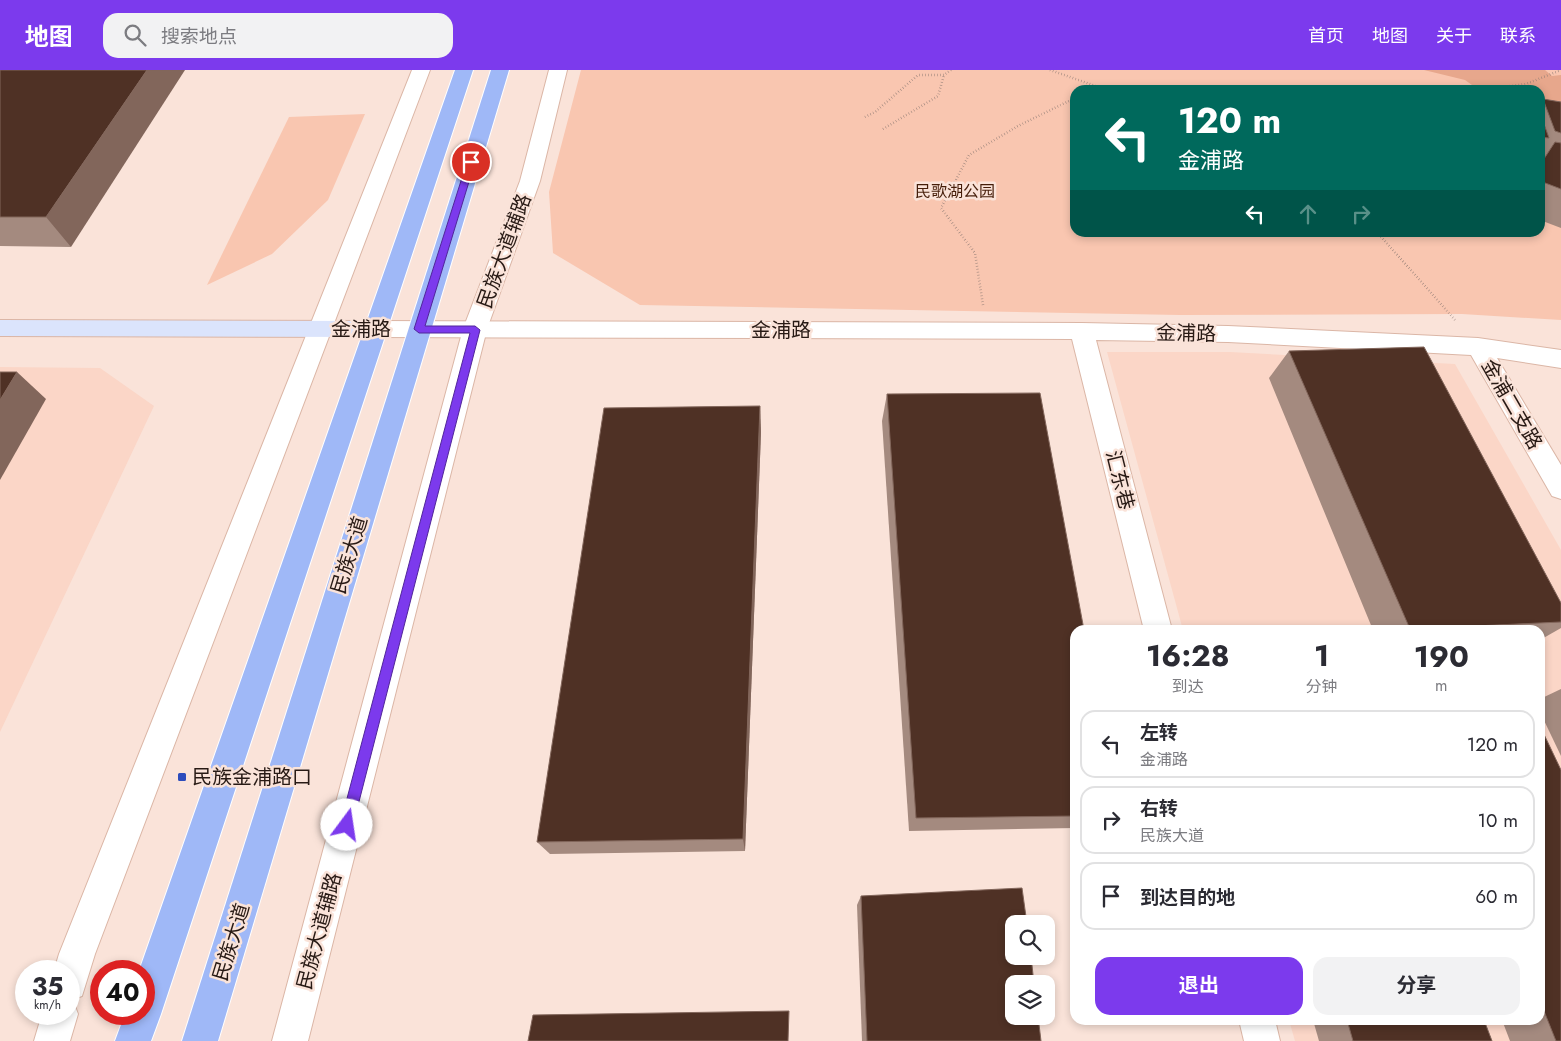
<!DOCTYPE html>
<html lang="zh">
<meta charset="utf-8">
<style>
:root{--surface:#fff;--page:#f2f2f3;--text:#2b2b33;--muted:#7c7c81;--line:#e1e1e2;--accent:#7c3aed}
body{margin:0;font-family:Jost,"Noto Sans SC",sans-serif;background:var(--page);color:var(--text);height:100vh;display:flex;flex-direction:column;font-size:19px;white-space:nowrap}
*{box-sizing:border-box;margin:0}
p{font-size:16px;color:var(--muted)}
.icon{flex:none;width:28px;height:28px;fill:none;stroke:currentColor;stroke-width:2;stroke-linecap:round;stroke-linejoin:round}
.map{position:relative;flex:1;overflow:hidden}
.side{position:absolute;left:1070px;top:555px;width:475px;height:400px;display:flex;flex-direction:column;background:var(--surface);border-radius:15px;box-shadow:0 2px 8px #0003}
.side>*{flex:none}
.banner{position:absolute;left:1070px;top:15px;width:475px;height:152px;border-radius:15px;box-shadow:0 2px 8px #0003;background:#00695c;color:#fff;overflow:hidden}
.fabs{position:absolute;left:1005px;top:845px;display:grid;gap:10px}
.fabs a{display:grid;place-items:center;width:50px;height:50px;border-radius:10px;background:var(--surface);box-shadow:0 2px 8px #0003;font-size:25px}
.speed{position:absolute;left:15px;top:890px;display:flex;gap:10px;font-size:25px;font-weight:700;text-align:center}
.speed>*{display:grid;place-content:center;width:65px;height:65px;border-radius:50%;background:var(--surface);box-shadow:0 2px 8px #0003;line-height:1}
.speed small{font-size:12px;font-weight:400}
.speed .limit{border:8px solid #d22;background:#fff;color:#111}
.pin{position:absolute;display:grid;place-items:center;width:42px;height:42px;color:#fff;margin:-21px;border:2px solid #fff;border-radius:50%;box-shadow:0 1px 5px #0007}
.me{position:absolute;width:55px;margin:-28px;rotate:14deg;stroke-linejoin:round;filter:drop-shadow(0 0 4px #0008)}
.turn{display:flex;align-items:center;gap:18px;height:105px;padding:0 25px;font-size:22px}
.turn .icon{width:65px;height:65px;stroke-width:2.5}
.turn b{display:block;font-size:35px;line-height:42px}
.lanes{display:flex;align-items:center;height:48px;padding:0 25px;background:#0003;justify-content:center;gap:25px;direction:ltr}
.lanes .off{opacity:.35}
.eta{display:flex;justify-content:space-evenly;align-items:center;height:85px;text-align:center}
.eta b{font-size:30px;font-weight:700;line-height:35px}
.action{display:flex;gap:10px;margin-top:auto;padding:10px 25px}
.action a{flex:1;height:58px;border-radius:15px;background:var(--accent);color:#fff;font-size:20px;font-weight:700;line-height:58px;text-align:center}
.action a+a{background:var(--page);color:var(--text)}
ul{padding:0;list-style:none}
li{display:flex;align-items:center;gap:15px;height:68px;margin:0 10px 8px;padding:0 15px;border:2px solid var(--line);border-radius:15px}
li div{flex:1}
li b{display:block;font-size:19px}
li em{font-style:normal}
header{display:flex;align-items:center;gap:30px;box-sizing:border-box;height:70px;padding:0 25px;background:var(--accent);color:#fff}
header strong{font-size:24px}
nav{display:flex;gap:28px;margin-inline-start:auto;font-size:18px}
.search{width:350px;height:45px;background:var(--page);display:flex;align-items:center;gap:12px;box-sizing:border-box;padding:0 18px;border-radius:15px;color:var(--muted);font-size:19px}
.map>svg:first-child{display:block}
</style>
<header>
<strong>地图</strong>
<div class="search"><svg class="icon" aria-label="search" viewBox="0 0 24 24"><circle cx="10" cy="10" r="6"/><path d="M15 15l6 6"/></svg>搜索地点</div>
<nav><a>首页</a><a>地图</a><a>关于</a><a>联系</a></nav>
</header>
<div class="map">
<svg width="1561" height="971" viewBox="0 0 1561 971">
<rect width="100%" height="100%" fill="#fae3d9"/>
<g fill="#fbd6c7">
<path d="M1107 282H1230L1455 294 1561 480V971H1295L1289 950H1540V560H1183Z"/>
<path d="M0 297 100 298 154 336 0 662Z"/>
</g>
<g fill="#f9c6b0" fill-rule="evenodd">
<path d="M581 0H1561V250L1462 244 1180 245 640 235 553 183 549 122ZM1075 20H1540V162H1075Z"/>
<path d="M365 44 328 130 272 184 207 215 289 47Z"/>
</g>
<path fill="#e7a78c" d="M1424 0H1545L1552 6 1561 5V56L1540 53V20H1479L1465 10Z"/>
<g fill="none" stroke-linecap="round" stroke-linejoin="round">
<g stroke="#dbb6a6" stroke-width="2">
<g id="minor">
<path d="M377 251 1082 253 1228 256 1478 268 1561 280V298L1497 288 1561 395V429L1552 426 1471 285 1228 272 1096 270 1172 560H1144L1072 269 377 267 369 265 365 259 369 253Z"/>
<path d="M1239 950H1275L1280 971H1244Z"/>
</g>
</g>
<g stroke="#dbb6a6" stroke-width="2">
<g id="tertiary">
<path d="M412 0H430L95 884 82 926 71 930 73 931 78 944 70 971H34L42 944H69V901H54L59 884Z"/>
<path d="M549 0H567L540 111 487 259 308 971H272L463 259 520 111Z"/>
</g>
</g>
<g stroke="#dbb6a6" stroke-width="2">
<path id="secondary" d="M0 250 377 251 385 253 389 259 385 265 377 267 0 266Z"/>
</g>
<g stroke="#fff" stroke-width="2">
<g id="trunk">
<path d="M455 0H473L161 944 151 971H115L125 944H144V901H139Z"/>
<path d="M491 0H509L218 971H182Z"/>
</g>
</g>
<g stroke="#8d7a73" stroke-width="2.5" stroke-dasharray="0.5 2.5" stroke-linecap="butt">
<path d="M1050 0 1098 17 1125 20"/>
<path d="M1480 20 1526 14 1561 0"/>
<path d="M865 47 875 42 918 5H944L951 0"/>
<path d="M883 59 938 26 944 5"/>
<path d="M1377 162 1455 250"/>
<path d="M983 235 975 183 941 138 969 85 1018 56 1075 28"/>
</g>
<use href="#minor" fill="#fff" fill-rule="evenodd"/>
<use href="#tertiary" fill="#fff" fill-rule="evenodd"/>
<use href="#secondary" fill="#dbe4fc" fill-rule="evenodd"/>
<use href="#trunk" fill="#9fb8f7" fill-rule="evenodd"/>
</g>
<g fill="#a48a7f">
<path d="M0 0 71 177 0 176Z"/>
<path d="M1543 29 1561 32V158L1540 150V90L1543 87 1540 86V33Z"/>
<path d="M1289 281 1561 533V558L1540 570V560H1373L1269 308Z"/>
<path d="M887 324 1075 560V758L909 761 882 351Z"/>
<path d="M760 336 761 362 745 781 550 784 537 772Z"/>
<path d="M1561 619V686L1540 642V629Z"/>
<path d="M1540 656 1561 971H1510L1502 950H1540Z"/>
<path d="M861 826 1041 971H862L857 835Z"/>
<path d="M1313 950H1484L1492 971H1319Z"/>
</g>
<g fill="#82665b">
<path d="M147 0H185L71 177 46 147Z"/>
<path d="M17 302 46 329 0 410V330Z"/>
<path d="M760 336 761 362 745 781 743 769Z"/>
</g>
<g fill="#4f3125" stroke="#82665b">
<path d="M0 0H147L46 147H0Z"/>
<path d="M1543 29 1561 32V63L1555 61Z"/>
<path d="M1540 43 1549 68 1540 67Z"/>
<path d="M1555 72 1561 73V119L1540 111V95Z"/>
<path d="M1424 277 1561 533V552L1410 559 1289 281Z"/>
<path d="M0 302H17L0 330Z"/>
<path d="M1040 323 1084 560H1075V746L916 748 887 324Z"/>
<path d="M760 336 743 769 537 772 604 338Z"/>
<path d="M1540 656 1561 700V971H1556L1540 931Z"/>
<path d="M1022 818 1027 854H1014V886H1031L1034 914H1014V946H1038L1041 971H867L861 826Z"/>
<path d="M789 941 788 971H528L533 945Z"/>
<path d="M1347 950H1484L1492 971H1353Z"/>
</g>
<path fill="#7c3aed" stroke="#51269a" d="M471 90 475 92 425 256H475L480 260 353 755 351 759 347 761 342 759 340 755 470 263H419L414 259 467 92Z"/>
<rect fill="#2c4cbc" stroke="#fae3d9" stroke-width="2" x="177" y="702" width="10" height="10" rx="2.5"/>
<g text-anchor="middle" stroke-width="5" stroke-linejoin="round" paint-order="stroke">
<g font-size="16" fill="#451d09" stroke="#fae3d9">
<text x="955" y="127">民歌湖公园</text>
</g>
<g font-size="20" fill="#281a15" stroke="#fae3d9">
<text transform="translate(504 181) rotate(-70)" y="7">民族大道辅路</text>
<text x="361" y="266">金浦路</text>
<text x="781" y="267">金浦路</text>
<text transform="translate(1186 263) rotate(1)" y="7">金浦路</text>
<text transform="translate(1512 334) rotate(60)" y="7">金浦二支路</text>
<text transform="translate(1120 410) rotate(76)" y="7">汇东巷</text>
<text transform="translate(349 485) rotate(-73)" y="7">民族大道</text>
<text transform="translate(319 861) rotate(-75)" y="7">民族大道辅路</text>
<text transform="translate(231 872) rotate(-73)" y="7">民族大道</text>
</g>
<g font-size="20" fill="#281a15" stroke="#fae3d9" text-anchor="start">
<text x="192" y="714">民族金浦路口</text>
</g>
</g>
</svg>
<div class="fabs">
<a><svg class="icon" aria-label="search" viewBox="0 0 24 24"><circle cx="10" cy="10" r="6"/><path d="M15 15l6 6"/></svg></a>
<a><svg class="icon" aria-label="layers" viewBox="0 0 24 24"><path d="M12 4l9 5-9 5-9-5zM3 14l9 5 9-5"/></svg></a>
</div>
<div class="speed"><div>35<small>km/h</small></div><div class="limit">40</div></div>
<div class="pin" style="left:471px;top:92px;background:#d93025"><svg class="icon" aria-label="arrive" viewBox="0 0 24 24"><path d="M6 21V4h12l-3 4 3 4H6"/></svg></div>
<svg class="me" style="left:347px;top:755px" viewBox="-20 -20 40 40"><circle r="19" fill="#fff"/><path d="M0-13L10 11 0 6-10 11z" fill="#7c3aed"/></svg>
<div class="banner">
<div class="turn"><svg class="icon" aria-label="left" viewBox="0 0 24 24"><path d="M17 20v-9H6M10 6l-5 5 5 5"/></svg><div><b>120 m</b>金浦路</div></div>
<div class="lanes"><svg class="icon" aria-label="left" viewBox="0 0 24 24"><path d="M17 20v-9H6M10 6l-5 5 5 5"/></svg><svg class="icon off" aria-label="ahead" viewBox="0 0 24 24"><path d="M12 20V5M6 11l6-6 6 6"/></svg><svg class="icon off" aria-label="right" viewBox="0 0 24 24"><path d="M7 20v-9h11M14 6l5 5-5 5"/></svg></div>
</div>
<section class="side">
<div class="eta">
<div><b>16:28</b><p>到达</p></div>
<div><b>1</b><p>分钟</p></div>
<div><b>190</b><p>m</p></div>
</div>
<ul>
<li><svg class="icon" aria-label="left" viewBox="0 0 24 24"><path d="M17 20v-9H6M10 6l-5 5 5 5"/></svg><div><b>左转</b><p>金浦路</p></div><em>120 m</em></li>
<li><svg class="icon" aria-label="right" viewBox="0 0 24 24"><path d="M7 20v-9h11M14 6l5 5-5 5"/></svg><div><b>右转</b><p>民族大道</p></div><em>10 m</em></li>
<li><svg class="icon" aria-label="arrive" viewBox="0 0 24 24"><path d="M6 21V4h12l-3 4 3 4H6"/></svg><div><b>到达目的地</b></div><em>60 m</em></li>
</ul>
<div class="action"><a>退出</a><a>分享</a></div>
</section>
</div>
